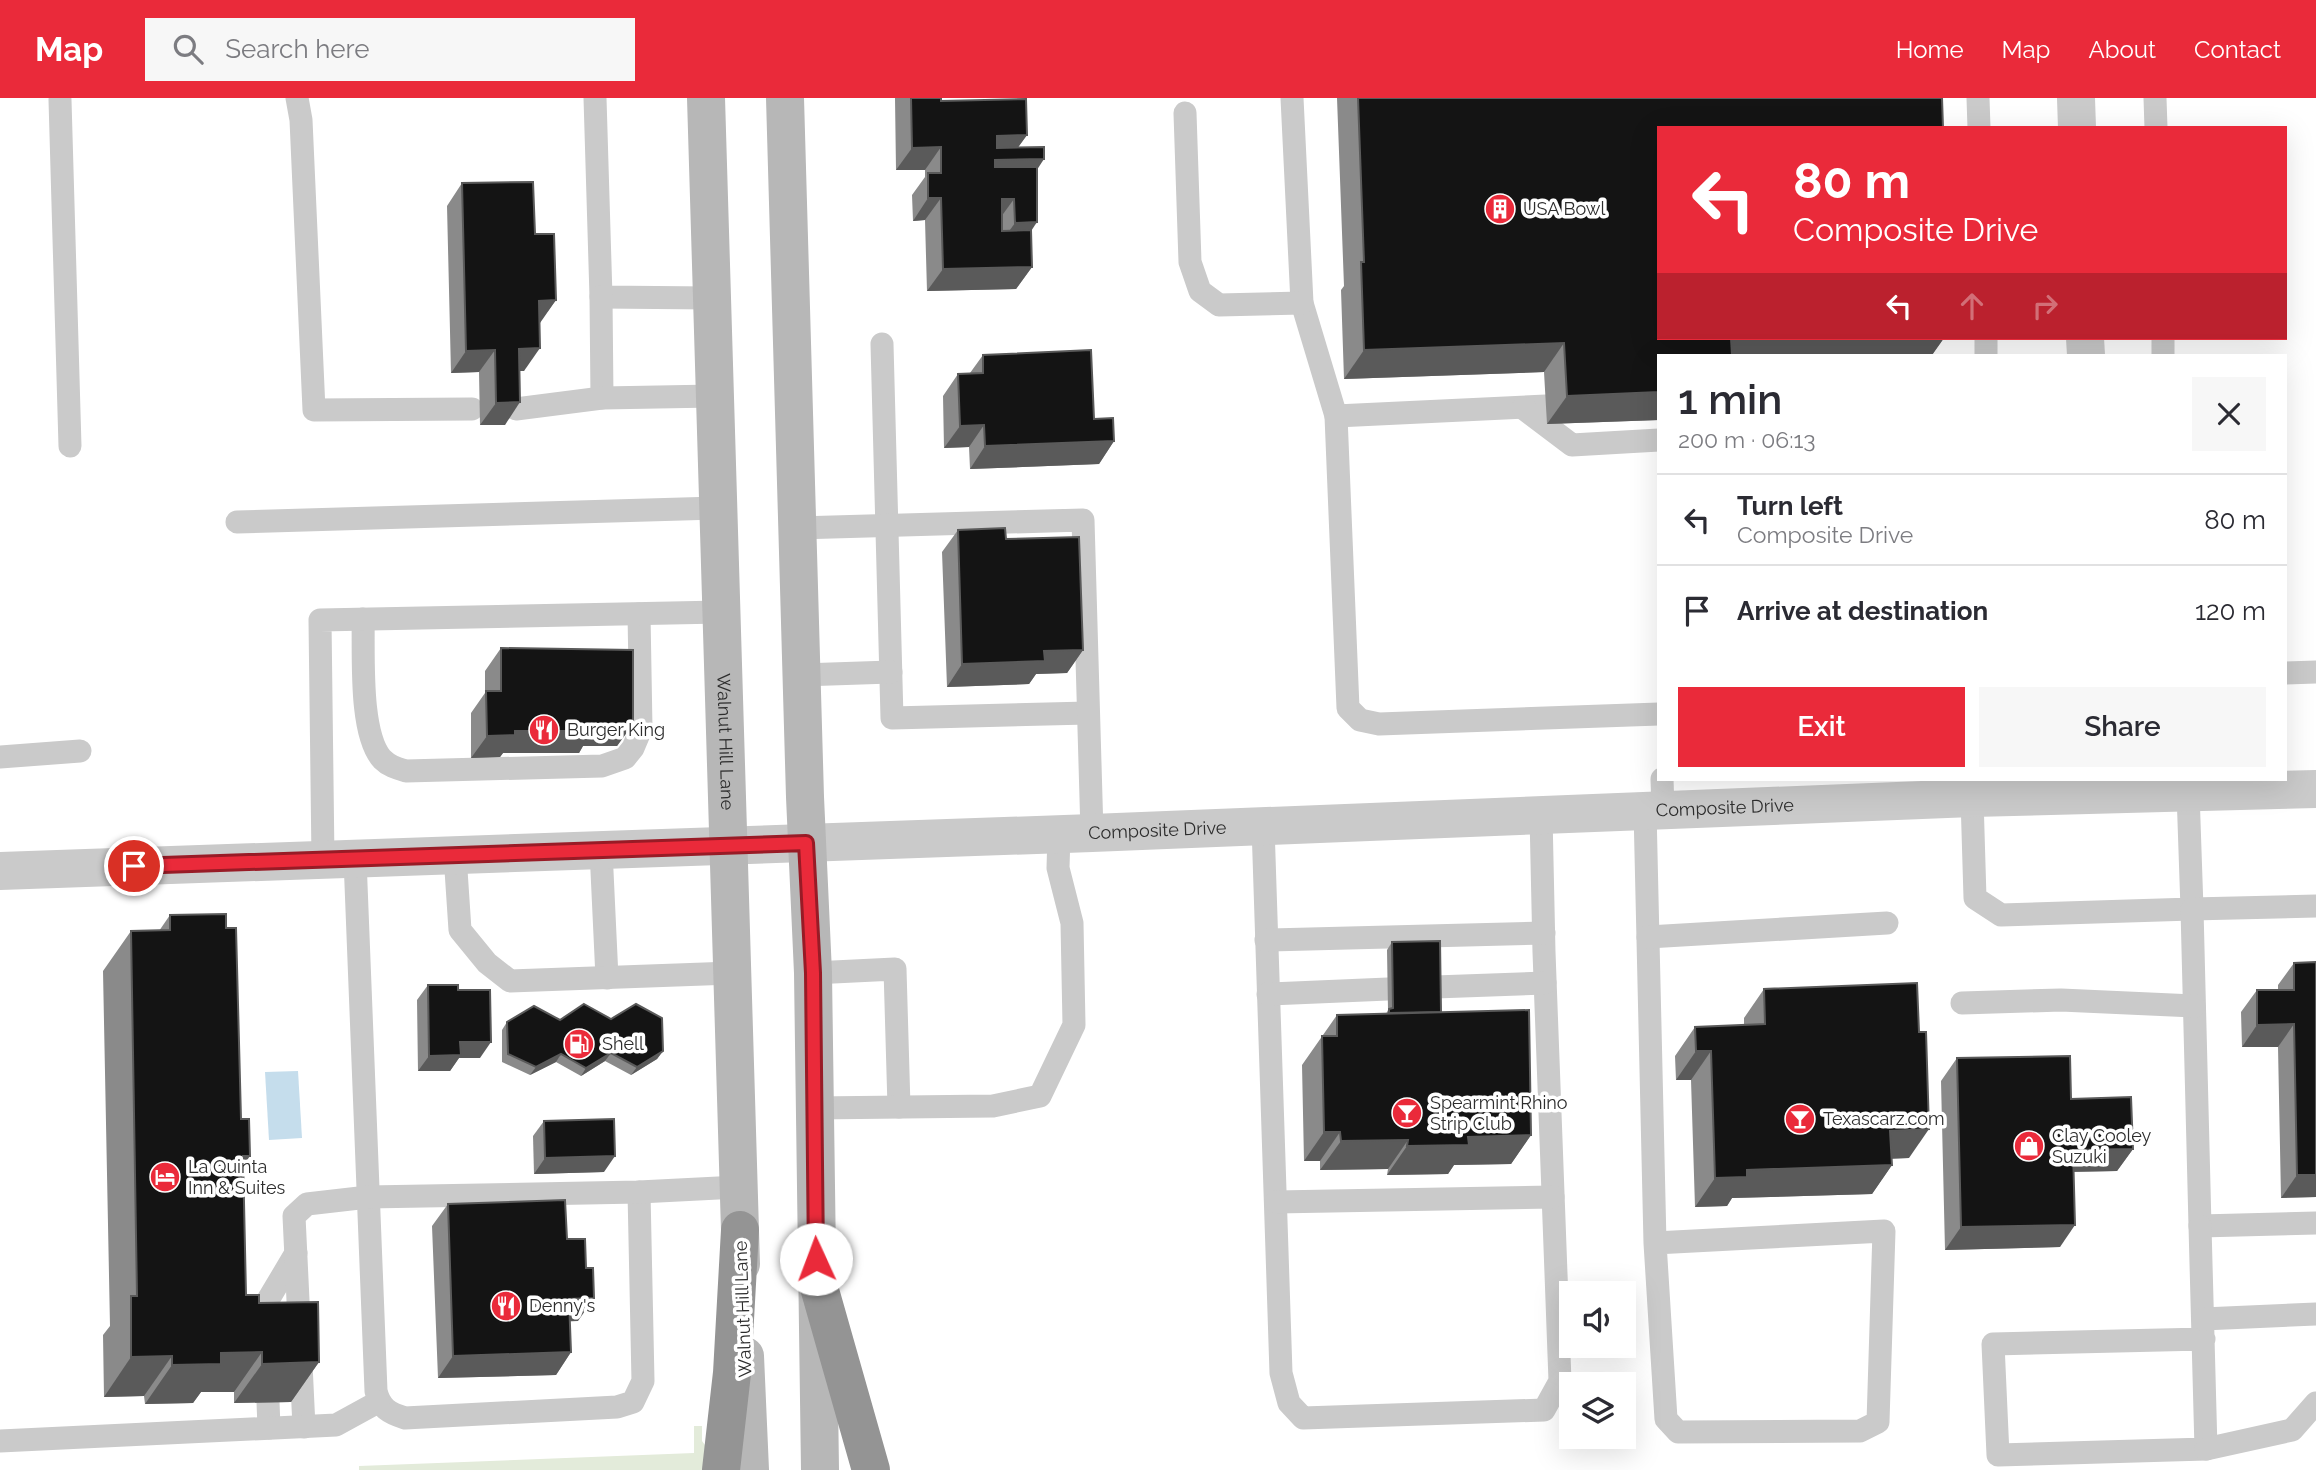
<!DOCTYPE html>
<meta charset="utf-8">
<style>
:root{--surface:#fff;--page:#f7f7f7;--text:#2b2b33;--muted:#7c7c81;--line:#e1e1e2;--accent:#ea2a3a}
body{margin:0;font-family:Raleway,sans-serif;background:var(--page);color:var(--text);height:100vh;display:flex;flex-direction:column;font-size:26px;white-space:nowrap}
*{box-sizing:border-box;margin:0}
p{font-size:23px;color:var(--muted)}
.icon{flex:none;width:38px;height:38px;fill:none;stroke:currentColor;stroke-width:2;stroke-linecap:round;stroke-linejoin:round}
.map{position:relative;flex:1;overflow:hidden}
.panel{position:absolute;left:1657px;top:256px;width:630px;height:427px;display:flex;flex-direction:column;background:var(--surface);border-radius:0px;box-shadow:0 7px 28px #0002}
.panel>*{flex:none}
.banner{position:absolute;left:1657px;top:28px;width:630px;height:214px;border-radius:0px;box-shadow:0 7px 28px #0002;background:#ea2a3a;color:#fff;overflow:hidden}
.buttons{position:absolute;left:1559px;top:1183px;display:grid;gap:14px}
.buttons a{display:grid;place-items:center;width:77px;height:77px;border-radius:0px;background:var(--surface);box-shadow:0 7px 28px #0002;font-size:35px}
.pin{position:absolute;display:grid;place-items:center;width:60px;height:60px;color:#fff;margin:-30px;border:4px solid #fff;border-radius:50%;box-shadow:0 2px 7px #0007}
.me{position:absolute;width:77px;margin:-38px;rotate:358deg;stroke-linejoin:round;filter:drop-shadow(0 0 5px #0008)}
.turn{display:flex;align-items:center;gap:24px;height:147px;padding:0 21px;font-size:32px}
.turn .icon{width:91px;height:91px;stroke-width:2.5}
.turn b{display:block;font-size:49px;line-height:60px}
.lanes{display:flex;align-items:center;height:66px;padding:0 21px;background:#0003;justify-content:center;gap:35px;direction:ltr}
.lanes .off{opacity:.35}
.round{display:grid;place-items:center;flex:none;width:74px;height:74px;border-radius:0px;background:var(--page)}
.headline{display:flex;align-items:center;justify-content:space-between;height:119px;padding:0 21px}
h1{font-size:42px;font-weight:600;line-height:52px}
.cta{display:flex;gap:14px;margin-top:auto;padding:14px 21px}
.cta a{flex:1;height:80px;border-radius:0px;background:var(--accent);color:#fff;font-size:28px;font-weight:600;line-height:80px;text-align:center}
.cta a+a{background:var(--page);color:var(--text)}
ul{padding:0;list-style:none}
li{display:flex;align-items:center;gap:21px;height:91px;padding:0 21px;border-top:2px solid var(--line)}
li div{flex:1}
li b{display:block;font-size:26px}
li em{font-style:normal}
header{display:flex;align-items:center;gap:42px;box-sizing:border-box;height:98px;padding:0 35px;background:var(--accent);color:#fff}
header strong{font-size:33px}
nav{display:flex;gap:38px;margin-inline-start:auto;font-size:24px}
.search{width:490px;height:63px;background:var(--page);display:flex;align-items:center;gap:18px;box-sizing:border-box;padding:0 24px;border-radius:0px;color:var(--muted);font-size:26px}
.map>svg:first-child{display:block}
</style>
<header>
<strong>Map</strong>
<div class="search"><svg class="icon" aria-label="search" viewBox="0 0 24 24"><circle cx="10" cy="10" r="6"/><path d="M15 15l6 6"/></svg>Search here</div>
<nav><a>Home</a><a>Map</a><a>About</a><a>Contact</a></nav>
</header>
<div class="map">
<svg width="2316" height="1372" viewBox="0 0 2316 1372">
<rect width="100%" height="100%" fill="#fff"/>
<path fill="#e3ebda" d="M694 1328H702V1343L708 1351 704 1372H359V1368L694 1355Z"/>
<path fill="#c5ddec" d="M298 973 302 1040 269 1042 265 974Z"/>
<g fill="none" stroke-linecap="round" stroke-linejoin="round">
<g stroke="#cacaca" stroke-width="23">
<path d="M297 0 301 22 314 312 472 311"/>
<path d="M595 0 601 199 711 200"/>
<path d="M1292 0 1302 205 1336 318"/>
<path d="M1978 0 1979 30"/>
<path d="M2155 0 2156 30"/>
<path d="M60 2 70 348"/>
<path d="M1185 15 1190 164 1200 193 1219 207 1302 205"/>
<path d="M601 199 602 300"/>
<path d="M1986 240V257"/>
<path d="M2163 240V257"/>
<path d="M882 246 892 620 1088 615"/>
<path d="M1546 308 1336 318 1348 610 1360 622 1379 626 1659 616"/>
<path d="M1523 310 1572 347 1659 342"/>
<path d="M516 311 602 300 714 298"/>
<path d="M237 424 717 410"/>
<path d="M797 430 1083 422 1092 735"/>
<path d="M363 521C364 556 359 635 382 661 389 668 396 670 406 673L602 668 625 660 633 650 641 631 639 516"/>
<path d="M2286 575 2316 574"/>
<path d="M801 577 891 574"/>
<path d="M0 659 80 653"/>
<path d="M1662 681 1663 711"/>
<path d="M1972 700 1975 800 2001 817 2192 811 2188 694"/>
<path d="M1645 712 1655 1145 1666 1321 1678 1334 1860 1333 1878 1324 1884 1133 1655 1145"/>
<path d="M1263 728 1281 1275 1289 1305 1303 1320 1544 1312 1560 1283 1544 854 1541 717"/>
<path d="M601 752 607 880"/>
<path d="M455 757 460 832 487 865 510 883 732 875"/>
<path d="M355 761 376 1293C380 1310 389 1315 405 1320L617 1309 633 1304 643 1283 639 1094"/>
<path d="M323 762 320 522 721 514"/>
<path d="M2316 808 2192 811 2200 1128 2316 1125"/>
<path d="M1648 839 1887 825"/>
<path d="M1266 842 1544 835"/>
<path d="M813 875 895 871 899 1009"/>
<path d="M1435 889 1545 885"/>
<path d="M1268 896 1388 891"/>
<path d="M1962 905 2061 902 2194 908"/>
<path d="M814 1010 993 1008 1040 998 1074 927 1072 825 1058 770 1059 736"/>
<path d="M1276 1104 1553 1099"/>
<path d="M2200 1128 2206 1351 1998 1357 1993 1246 2204 1241"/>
<path d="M2203 1221 2316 1216"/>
<path d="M266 1234 265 1207 296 1155"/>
<path d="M268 1304 269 1330"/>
<path d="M304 1329 294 1118 307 1106 368 1099 639 1094 738 1089"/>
<path d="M0 1343 336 1327 378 1304"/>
<path d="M2206 1351 2292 1332 2316 1305"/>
</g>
<g stroke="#cacaca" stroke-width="38">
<path d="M2076 0 2077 30"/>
<path d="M2085 240 2086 257"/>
<path id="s1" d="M0 773 1092 735 1972 700 2316 691"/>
</g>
<g stroke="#b7b7b7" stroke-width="38">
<path id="s2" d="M706 0 741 1166"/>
<path d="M785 0 805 699 813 875 820 1372"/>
<path d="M745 1258 750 1372"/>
</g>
<g stroke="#949494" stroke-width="38">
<path d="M817 1182 871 1372"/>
<path d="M721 1372 732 1275 740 1132"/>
</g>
</g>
<g fill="#8a8a8a">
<path d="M895 0H941V3L1027 37 1018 49 1037 72 1031 134 1032 169 1016 191 927 193 925 122 913 123 912 97 925 79V72H896Z"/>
<path d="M1337 0H1942L1659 240H1944L1932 257H1659V322L1547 326 1544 274 1344 281 1341 192 1344 188Z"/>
<path d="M462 85 535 136 556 202 539 225 524 273H520L505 327H480L479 274 451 275 447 108Z"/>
<path d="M983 257 1094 321 1114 343 1099 366 970 371 969 349 944 350 943 298 958 276 970 275Z"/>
<path d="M958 432 1006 441 1083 552 1067 575 1036 576 1029 586 947 589 942 454Z"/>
<path d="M501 550 633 626 617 648H583L579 655H503L500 659 471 660V615L485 595V573Z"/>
<path d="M170 817 226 830 241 1021 246 1197 259 1205 319 1264 291 1304 234 1305V1294H201L193 1305 145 1306 144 1298 104 1299 103 1237 110 1228 103 873 131 833H159Z"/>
<path d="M1392 844 1441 914 1531 1037 1511 1066 1454 1067 1448 1076 1387 1077 1388 1071 1320 1072V1063H1304L1302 967 1337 917 1386 916 1388 912 1387 852Z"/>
<path d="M2294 865 2316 1099 2281 1100 2278 949H2242L2241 914 2257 892H2278V887Z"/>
<path d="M428 887 458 892 480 960H459L450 973H418L417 902Z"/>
<path d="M1764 891 1909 1060 1891 1061 1892 1067 1872 1096 1732 1100 1727 1108 1695 1109 1691 982H1676L1675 958 1695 929 1744 927V920Z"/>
<path d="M560 922 663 953 657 961 631 977 605 963 581 978 556 964 530 977 502 964V932L507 924Z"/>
<path d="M1957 960 2071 1001 2133 1051 2117 1073 2074 1074 2060 1149 1945 1152 1941 983Z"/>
<path d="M544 1023 604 1074 534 1076 533 1038Z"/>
<path d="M448 1106 567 1141 578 1223H570L571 1254 556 1277 438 1280 432 1128Z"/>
</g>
<g fill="#5a5a5a">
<path d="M1027 37 1011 59 981 60 997 38Z"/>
<path d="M941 49 925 72H896L912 50Z"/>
<path d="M1044 61 1029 84H979L995 62Z"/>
<path d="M928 100H941L925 122 913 123Z"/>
<path d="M1002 101H1014L998 123Z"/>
<path d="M1037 124 1022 147H999L1015 125Z"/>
<path d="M1032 169 1016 191 927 193 943 171Z"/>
<path d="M556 202 540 225H523L539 203Z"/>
<path d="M1731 240H1944L1932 257H1719Z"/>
<path d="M1564 245 1544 274 1344 281 1364 252Z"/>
<path d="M540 250 524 273H503L519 251Z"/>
<path d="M495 252 479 274 451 275 466 253Z"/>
<path d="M1659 294V322L1547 326 1567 298Z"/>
<path d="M520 304 505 327H480L496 305Z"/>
<path d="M984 327 969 349 944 350 960 328Z"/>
<path d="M1114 343 1099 366 970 371 985 348Z"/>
<path d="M1083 552 1067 575 1036 576 1029 586 947 589 962 566 1044 553Z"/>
<path d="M595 626H633L617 648H583L579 655H503L500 659 471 660 487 638 515 633Z"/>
<path d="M2294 926 2278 949H2242L2257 927Z"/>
<path d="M460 944H491L480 960H459L450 973H418L429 958Z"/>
<path d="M663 953 657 961 631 977 637 969Z"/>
<path d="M1696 953H1711L1691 982H1676Z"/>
<path d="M611 955 605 963 581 978 586 970Z"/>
<path d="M561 956 556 964 530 977 536 969Z"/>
<path d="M1929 1031 1909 1060 1870 1061 1890 1033Z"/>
<path d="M1324 1034H1340L1320 1063H1304Z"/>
<path d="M1531 1037 1511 1066 1454 1067 1448 1076 1387 1077 1407 1048 1468 1039Z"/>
<path d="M1408 1042 1388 1071 1320 1072 1341 1043Z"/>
<path d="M2133 1051 2117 1073 2058 1074 2073 1052Z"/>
<path d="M243 1058H250L222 1097Z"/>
<path d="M615 1058 604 1074 534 1076 545 1060Z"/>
<path d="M1892 1067 1872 1096 1732 1100 1727 1108 1695 1109 1715 1080 1747 1072Z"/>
<path d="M2297 1077H2316V1099L2281 1100Z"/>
<path d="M2075 1127 2060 1149 1945 1152 1961 1129Z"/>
<path d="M594 1200 578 1223 554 1224 569 1201Z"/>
<path d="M262 1254 234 1294H201L193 1305 145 1306 172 1267 221 1255Z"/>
<path d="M571 1254 556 1277 438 1280 453 1258Z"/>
<path d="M172 1258 144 1298 104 1299 131 1259Z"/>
<path d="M319 1264 291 1304 234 1305 262 1266Z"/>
</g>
<g fill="#141414" stroke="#5a5a5a" stroke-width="2">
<path d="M911 0H941V3L1026 1 1027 37 997 38V50L1044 49V61L995 62V69H1037V124L1015 125 1014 101H1002V133L1031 132 1032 169 943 171 941 100H928V75H941V49L912 50Z"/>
<path d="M1358 0H1942L1943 30H1659V240H1731L1732 257H1659V294L1567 298 1564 245 1364 252 1361 164H1364Z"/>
<path d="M533 84 535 136H554L556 202 539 203 540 250 519 251 520 304 496 305 495 252 466 253 462 85Z"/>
<path d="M1091 252 1094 321 1113 320 1114 343 985 348 984 327 960 328 958 276 983 275V257Z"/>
<path d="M1005 430 1006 441 1079 439 1083 552 1044 553 1045 563 962 566 958 432Z"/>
<path d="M501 550 633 552V626H595L594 633H515V637L487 638 486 593H501Z"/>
<path d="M226 816V830H236L241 1021H249L250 1058H243L246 1197H259V1205L318 1204 319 1264 262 1266V1254L221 1255V1266L172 1267V1258L131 1259V1198H137L131 833 170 832V817Z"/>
<path d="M1440 843 1441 914 1389 915V911L1393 910 1392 844Z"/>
<path d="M2316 864V1077H2297L2294 926 2257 927V892H2294V865Z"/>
<path d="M1917 885 1919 934H1926L1929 1031 1890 1033 1892 1067 1747 1072V1079L1715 1080 1711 953H1696L1695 929 1765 926 1764 891Z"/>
<path d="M428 887H458V892H490L491 944H460L461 957 429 958Z"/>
<path d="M584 906 611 921 636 906 662 920 663 953 637 969 611 955 586 970 561 956 536 969 508 956 507 924 534 908 560 922Z"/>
<path d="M1529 912 1531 1037 1468 1039 1469 1047 1407 1048 1408 1042 1341 1043 1340 1034H1324L1322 938H1337V917Z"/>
<path d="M2070 958 2071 1001 2131 999 2133 1051 2073 1052 2075 1127 1961 1129 1957 960Z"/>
<path d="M614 1021 615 1058 545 1060 544 1023Z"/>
<path d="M565 1102 567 1141H585L586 1170H593L594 1200 569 1201 571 1254 453 1258 448 1106Z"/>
</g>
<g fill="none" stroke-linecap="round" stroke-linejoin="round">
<g stroke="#981b26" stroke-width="18">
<path id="route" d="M134 768 806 745 813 875 816 1161"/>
</g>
<use href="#route" stroke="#ea2a3a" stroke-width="12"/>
</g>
<defs>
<g id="building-disc" transform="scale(1.575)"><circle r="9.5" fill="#ea2a3a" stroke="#fff"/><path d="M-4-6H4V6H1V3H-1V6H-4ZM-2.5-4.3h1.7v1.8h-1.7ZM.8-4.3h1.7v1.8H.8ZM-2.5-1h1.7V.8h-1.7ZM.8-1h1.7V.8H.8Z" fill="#fff"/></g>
<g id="restaurant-disc" transform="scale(1.575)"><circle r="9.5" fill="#ea2a3a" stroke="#fff"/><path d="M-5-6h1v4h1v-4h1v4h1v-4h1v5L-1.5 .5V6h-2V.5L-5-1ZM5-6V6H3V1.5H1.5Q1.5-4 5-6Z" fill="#fff"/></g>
<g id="fuel-disc" transform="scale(1.575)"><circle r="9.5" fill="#ea2a3a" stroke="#fff"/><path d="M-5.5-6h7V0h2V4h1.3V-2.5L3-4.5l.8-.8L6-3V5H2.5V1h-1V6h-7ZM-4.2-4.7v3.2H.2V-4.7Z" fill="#fff"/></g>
<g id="bar-disc" transform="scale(1.575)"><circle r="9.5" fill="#ea2a3a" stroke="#fff"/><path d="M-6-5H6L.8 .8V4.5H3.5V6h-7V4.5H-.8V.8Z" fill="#fff"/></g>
<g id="shop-disc" transform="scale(1.575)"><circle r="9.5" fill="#ea2a3a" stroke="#fff"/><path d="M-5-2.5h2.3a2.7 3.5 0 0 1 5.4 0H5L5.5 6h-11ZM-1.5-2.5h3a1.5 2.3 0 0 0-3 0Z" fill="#fff"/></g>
<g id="hotel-disc" transform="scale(1.575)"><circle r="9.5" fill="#ea2a3a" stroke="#fff"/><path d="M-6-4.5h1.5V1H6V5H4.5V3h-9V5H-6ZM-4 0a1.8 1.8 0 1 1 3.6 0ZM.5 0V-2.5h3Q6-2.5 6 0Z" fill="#fff"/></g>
</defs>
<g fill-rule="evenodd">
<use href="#building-disc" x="1500" y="111"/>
<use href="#restaurant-disc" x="544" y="632"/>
<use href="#fuel-disc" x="579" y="946"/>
<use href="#bar-disc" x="1407" y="1015"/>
<use href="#bar-disc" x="1800" y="1021"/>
<use href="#shop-disc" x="2029" y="1048"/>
<use href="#hotel-disc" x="165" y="1079"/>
<use href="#restaurant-disc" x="506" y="1208"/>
</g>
<g text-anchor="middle" stroke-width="7" stroke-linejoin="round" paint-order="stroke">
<g font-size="18" fill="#2d2d2d" stroke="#fff" text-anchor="start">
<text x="1523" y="117">USA Bowl</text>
<text x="567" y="638">Burger King</text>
<text x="602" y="952">Shell</text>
<text x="1430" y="1011">Spearmint Rhino<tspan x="1430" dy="21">Strip Club</tspan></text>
<text x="1823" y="1027">Texascarz.com</text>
<text x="2052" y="1044">Clay Cooley<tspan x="2052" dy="21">Suzuki</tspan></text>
<text x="188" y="1075">La Quinta<tspan x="188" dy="21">Inn &amp; Suites</tspan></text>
<text x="529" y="1214">Denny's</text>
</g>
<g font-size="18" fill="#2d2d2d" stroke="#fff">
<text dy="6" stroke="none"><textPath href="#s2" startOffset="644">Walnut Hill Lane</textPath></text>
<text dy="6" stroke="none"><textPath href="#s1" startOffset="1726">Composite Drive</textPath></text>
<text dy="6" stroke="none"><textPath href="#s1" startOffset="1158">Composite Drive</textPath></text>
<text transform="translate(743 1211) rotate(-92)" y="6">Walnut Hill Lane</text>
</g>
</g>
</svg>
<div class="buttons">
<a><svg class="icon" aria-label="sound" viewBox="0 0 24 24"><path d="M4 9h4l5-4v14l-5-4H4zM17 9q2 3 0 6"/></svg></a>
<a><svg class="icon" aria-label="layers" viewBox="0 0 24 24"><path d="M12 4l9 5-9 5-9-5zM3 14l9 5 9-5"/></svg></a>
</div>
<div class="pin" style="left:134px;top:768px;background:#d93025"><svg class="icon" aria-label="arrive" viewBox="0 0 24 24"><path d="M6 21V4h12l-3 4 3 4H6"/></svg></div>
<svg class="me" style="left:816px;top:1161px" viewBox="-20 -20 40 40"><circle r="19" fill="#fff"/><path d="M0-13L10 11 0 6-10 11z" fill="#ea2a3a"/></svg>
<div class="banner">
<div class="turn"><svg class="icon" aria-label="left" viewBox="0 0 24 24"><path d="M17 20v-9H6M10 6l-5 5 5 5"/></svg><div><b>80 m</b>Composite Drive</div></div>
<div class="lanes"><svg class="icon" aria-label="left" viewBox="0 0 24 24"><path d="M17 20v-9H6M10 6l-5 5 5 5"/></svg><svg class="icon off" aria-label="ahead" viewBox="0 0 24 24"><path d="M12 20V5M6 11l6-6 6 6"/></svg><svg class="icon off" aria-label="right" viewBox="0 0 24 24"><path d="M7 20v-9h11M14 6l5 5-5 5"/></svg></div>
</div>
<section class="panel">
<div class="headline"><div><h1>1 min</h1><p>200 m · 06:13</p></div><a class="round"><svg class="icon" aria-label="close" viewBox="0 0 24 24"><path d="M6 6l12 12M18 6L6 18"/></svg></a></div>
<ul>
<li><svg class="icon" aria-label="left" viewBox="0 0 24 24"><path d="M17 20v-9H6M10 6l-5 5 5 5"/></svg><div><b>Turn left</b><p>Composite Drive</p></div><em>80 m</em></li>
<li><svg class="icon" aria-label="arrive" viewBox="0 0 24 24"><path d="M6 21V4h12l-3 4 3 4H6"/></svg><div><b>Arrive at destination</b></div><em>120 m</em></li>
</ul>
<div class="cta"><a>Exit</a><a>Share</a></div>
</section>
</div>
